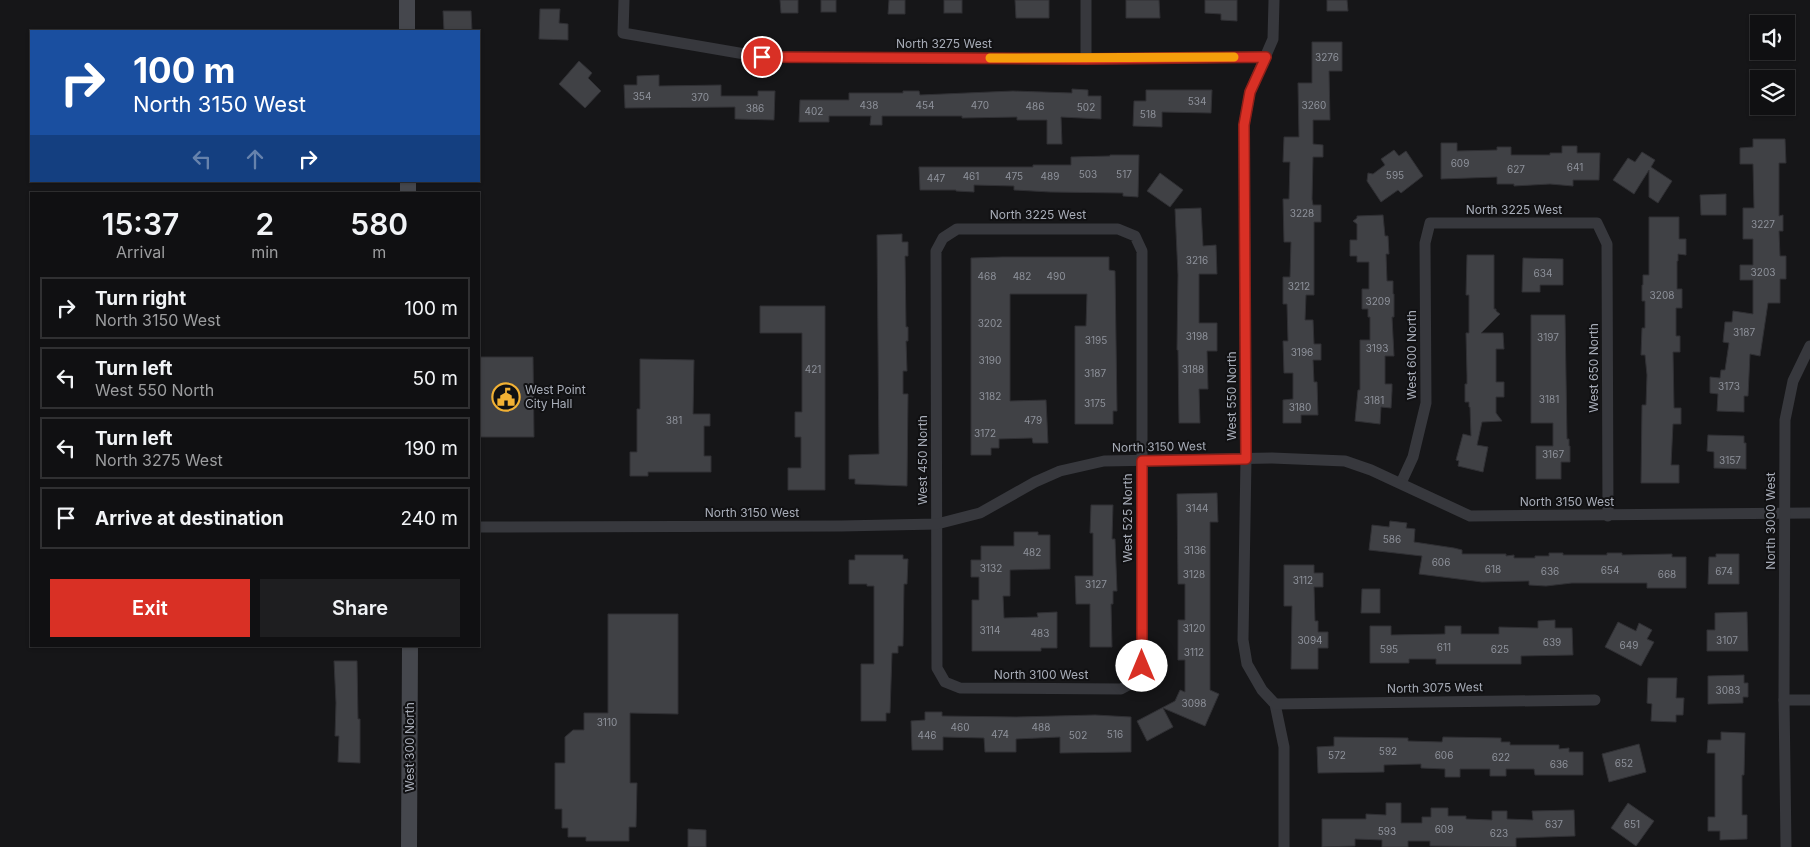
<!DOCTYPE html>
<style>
:root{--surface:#101012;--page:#1e1e20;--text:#f1f3f6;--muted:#9c9d9f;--line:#303032;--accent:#d93025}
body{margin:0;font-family:Inter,sans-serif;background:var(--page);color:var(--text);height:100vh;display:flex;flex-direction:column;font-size:19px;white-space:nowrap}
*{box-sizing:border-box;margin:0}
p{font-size:16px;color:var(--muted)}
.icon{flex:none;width:28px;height:28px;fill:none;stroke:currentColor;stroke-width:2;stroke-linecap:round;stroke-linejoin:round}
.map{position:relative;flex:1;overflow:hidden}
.side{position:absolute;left:30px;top:192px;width:450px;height:455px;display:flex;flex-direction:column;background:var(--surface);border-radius:0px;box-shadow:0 1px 4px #0004,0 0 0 1px var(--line)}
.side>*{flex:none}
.top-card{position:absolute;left:30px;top:30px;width:450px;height:152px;border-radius:0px;box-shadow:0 1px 4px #0004,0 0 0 1px var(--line);background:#1a4fa0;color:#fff;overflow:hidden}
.fabs{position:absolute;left:1750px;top:15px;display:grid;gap:10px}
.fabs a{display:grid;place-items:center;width:45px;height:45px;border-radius:0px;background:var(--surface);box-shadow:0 1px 4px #0004,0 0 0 1px var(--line);font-size:25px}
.pin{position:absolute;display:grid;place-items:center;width:42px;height:42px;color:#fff;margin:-21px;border:2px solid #fff;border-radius:50%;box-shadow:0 1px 5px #0007}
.me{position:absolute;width:55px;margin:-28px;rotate:0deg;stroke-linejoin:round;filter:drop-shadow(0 0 4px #0008)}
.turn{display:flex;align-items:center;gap:18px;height:105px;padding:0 20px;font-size:22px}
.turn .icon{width:65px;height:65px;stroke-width:2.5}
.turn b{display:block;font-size:35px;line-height:42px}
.lanes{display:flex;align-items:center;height:48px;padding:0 20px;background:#0003;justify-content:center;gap:25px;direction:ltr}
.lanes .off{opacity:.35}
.eta{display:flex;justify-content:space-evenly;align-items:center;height:85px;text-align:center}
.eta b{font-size:30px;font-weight:600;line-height:35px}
.primary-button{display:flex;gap:10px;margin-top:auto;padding:10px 20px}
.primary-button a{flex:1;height:58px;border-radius:0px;background:var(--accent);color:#fff;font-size:20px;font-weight:600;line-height:58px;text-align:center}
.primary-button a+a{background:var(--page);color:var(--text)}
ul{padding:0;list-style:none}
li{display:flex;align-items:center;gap:15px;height:62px;margin:0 10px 8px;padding:0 10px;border:2px solid var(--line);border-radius:0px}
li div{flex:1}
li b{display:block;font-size:19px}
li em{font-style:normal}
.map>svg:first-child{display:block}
</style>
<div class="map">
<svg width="1810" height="847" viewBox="0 0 1810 847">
<rect width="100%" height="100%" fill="#161618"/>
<g fill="#404145" stroke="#303034">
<path d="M780 0H798V13H781Z"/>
<rect x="821" y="0" width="15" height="12"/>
<path d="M889 0H905V14H888Z"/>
<rect x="944" y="0" width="18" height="13"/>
<path d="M1015 0H1049V18H1016Z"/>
<path d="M1126 0H1159L1160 18H1126Z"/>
<path d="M1205 0H1237V21L1221 20V14L1205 13Z"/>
<path d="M1327 0H1347L1348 11H1327Z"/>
<path d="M540 9H560L559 23 568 24V40L539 39Z"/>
<path d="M443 11H471L472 31H444Z"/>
<path d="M1312 42H1342V71H1329L1330 120H1313V144L1323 145V157H1313L1312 199 1313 205H1321V222H1314V295H1306L1305 320H1313L1314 344H1321V360H1313L1314 382H1317L1318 415H1301V423H1283V400L1293 399V373H1284L1283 341H1288L1287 304H1283V277H1290L1291 242H1284L1283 199H1289L1290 162H1283L1284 137H1299L1298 83H1312Z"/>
<path d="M579 61 592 73 588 78 601 91 585 108 559 84Z"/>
<path d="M659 75V86L721 85V96H758V91H775L774 120 735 119V107L625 108 624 85H637V76Z"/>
<path d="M1072 89 1088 90V96H1101V119L1061 117 1062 144H1047V120H1017V117L962 118V116H882V125H870L871 116H829V122H799L800 100H849V93H903V91H919L920 95 1013 91 1072 93Z"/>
<path d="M1146 90H1212L1211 113 1162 112V127L1133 126 1134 101H1146Z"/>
<path d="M1753 139H1785L1786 163H1779V216L1783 215V231H1779L1780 256H1786V279H1780V303H1768L1760 356 1750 354 1748 396H1744V412L1717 411 1718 394 1710 393V377L1720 378 1721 370H1725L1729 343 1723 342 1725 322H1732L1733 311 1753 314V280H1740V265H1753V239H1743V208H1754L1753 164H1740V148L1753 147Z"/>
<path d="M1441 143H1457V151L1497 150V147H1511V155H1550V153H1562V146H1577V153H1600L1599 180H1573V186L1550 184 1514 186V184H1497V177L1441 179Z"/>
<path d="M1394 150 1399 156 1406 151 1423 176 1401 193 1398 190 1381 202 1367 181 1368 173 1373 174 1385 165 1381 159Z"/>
<path d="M1642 152 1655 160 1651 167 1672 181 1658 203 1649 197V170L1634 194 1613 180 1628 158 1635 162Z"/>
<path d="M1110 155H1139L1138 197 1123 196V193L1050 192 1014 190V186L974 185V192L956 191V190H920L919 167H1033V165H1071V157L1110 156Z"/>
<path d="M1160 173 1183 190 1170 207 1147 191Z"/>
<path d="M1726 194V215H1701L1700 195Z"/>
<path d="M1201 208 1203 246 1216 245 1217 274H1199V323H1217V351H1207L1208 389H1199L1200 423H1179L1178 350H1177L1178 275 1175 209Z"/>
<path d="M1383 215 1385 236H1388L1389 254H1386L1387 281H1393V294H1394V317H1392L1394 356H1385V384H1392V391L1391 408 1381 407 1380 424 1355 421 1358 390H1360V340H1370V317H1368V309H1362V289H1369V262H1357V256H1350V240H1357V224L1353 221 1357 218V216Z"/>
<path d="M1649 217H1679V239H1686V255L1678 254V261H1677V289H1682V308H1676V336H1680V352H1673L1674 408H1681V424H1673L1671 465H1679V483H1641L1642 405H1646L1647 375 1645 355H1641L1642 328H1645V301H1642V285H1643V275H1649Z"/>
<path d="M902 234V242H908V256H905L906 327H908V341H906L907 371H903V394H908L907 486 855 484V479H849V455L879 454 877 235Z"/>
<path d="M1467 255H1494V309H1496V311L1500 314 1481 333H1503L1504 349H1496V382H1504V397H1496V413L1502 421 1482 422 1477 445 1488 447 1483 472 1458 466 1459 461 1456 460 1463 434 1471 436 1470 407H1469V402H1465V384H1467V376L1466 333H1469V295H1466Z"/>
<path d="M1002 257H1109V270L1115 271 1117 411H1113V424H1075V326H1086L1087 294H1010V401L1046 400 1048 443H1033L1032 438 999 439V448H991V455H971V258Z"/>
<path d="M1523 258 1563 259V285H1540V292H1522Z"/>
<path d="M760 306H825V490H788V468H801V437H795V412H802V333H760Z"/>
<path d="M1531 315H1565L1567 439H1569V446H1570V462H1561V479H1536V446H1553V423H1531Z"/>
<path d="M479 357H533L534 437H479Z"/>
<path d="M640 359 694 360 693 414H710V426H704V456H711V472H648V476H630V452H637V409H640Z"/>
<path d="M1708 435 1744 436V443H1746V469L1714 468V452L1707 451Z"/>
<path d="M1217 493 1218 522H1210V690L1219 694 1205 726 1163 708 1173 727 1147 741 1137 721 1175 701 1180 690 1185 692V660H1178V620H1185V584H1178L1177 494Z"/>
<path d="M1091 505H1113L1112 539H1115L1117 591H1113V604H1111L1112 647H1090V604H1076L1075 576H1093V533H1090Z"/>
<path d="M1390 521 1407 523 1406 528 1415 529 1414 542 1454 548 1462 550V554H1506V556L1514 555V558H1535V556H1549V553H1563V555H1607V553H1622V555L1672 554V557H1686V588H1647V583H1572L1546 586 1529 585V581L1482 582 1419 574 1422 556 1369 550 1372 525 1389 527Z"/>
<path d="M1014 532H1038V535H1050V569L1010 570V596H1003L1004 618 1038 617 1037 613 1057 612V648H1041V651H972V600H979V577H971V560H981V546H1014Z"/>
<path d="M1716 554H1739V584H1708L1709 557H1716Z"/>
<path d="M855 555H903V559H908L907 584H904L903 646H898V653H892L890 713H886V721H861V664H874V586H867V584H849V560H855Z"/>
<path d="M1284 565H1314V573H1323V587H1314L1315 621H1318V632H1328V648H1318V669H1291L1292 606H1284Z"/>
<path d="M1362 589H1380V613H1361Z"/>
<path d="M1747 612 1748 651H1707V630H1715V613Z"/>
<path d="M608 614H678V714L630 713V783H637L636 827H629V841H586V837H568V828H562V809H555V763H565V737L573 730H584V713H608Z"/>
<path d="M1555 620V628H1572L1573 655 1521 656V664H1436V659H1409V663H1370V626H1391V635L1445 634V626H1461V634H1499V627L1538 628V621Z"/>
<path d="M1618 622 1636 631 1639 623 1652 630 1647 639 1654 642 1641 666 1605 647Z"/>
<path d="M334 661H357L358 719H360V763L338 762 339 736H335L336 703Z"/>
<path d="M1744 675V683H1748V697H1743V703L1708 704V676Z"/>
<path d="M1648 678H1677L1676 698H1684L1683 715H1676V722L1651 721 1652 704 1647 703Z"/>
<path d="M925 712H942V716L1016 717 1095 715 1131 717V752L1060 753V737L1016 739V752H985L984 738 943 737V750H912L911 721 925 720Z"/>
<path d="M1721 732 1745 733 1744 775H1742V815H1747V839L1720 840V831H1708V817H1715V753H1707L1708 740H1721Z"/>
<path d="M1334 737 1408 738V741L1442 742 1443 737 1501 738V742H1510V745H1559V749L1569 748V752H1583V775H1535L1534 769H1506V776H1490V769H1460V777H1445V769L1421 768V764L1384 765V772L1318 773 1317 747 1334 746Z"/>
<path d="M1639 744 1646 772 1609 782 1602 754Z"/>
<path d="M1386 803H1401V823H1422V817H1431V808H1448V816H1466V819L1492 820V811H1507V819L1533 820 1532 811 1574 810 1575 836 1516 838V847L1430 846V841H1408V847H1382V840L1355 839V846L1322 847V819H1366V814L1386 815Z"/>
<path d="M1628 803 1654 821 1636 846 1611 828Z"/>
<path d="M688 829 706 830V847H688Z"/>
</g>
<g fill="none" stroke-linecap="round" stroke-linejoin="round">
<g stroke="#37383d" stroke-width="11">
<path d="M624 0 623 33 762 57 1086 59 1266 57"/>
<path d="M1086 0V59"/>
<path d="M1274 0 1273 39 1250 92 1244 125 1246 459 1243 640 1247 664 1262 690 1275 704 1284 747V847"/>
<path d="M957 229H1118L1135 236 1142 251V666L1136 681 1121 689 960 688 945 682 937 668 936 251 943 238Z"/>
<path d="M1401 483 1413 457 1426 403 1425 243 1430 223H1597L1607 244 1608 516"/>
<path d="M479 527 841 526 937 524 980 513 1035 482 1060 471 1104 461 1272 458 1345 461 1371 470 1470 516 1810 513"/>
<path d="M1784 700H1810"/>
<path d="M1275 704 1595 700"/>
<path d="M1786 847 1784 700 1785 420 1793 381 1810 346"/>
</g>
<g stroke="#45474d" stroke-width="16">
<path d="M407 0V31"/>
<path d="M408 181V194"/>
<path d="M409 847 410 646"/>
</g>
</g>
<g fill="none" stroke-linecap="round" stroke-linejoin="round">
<g stroke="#8d1f18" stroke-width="12">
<path id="route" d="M762 57 1086 59 1266 57 1250 92 1244 125 1246 459 1142 461V666"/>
</g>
<use href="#route" stroke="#d93025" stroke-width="9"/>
<path stroke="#f59e0b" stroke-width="9" d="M990 58 1234 57"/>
</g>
<defs>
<g id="civic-ring" transform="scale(1.4375)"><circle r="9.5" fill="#111113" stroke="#f2b134" stroke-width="1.5"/><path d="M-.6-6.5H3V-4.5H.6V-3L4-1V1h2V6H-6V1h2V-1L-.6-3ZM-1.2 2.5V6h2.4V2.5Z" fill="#f2b134"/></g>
</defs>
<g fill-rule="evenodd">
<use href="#civic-ring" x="506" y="397"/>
</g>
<g text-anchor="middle" stroke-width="4" stroke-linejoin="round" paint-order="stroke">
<g font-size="10" fill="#8e929b">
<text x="1327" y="61">3276</text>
<text x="642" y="100">354</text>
<text x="700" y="101">370</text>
<text x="1197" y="105">534</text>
<text x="869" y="109">438</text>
<text x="925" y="109">454</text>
<text x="980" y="109">470</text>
<text x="1314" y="109">3260</text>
<text x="1035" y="110">486</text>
<text x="1086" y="111">502</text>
<text x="755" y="112">386</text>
<text x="814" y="115">402</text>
<text x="1148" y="118">518</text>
<text x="1460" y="167">609</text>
<text x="1575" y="171">641</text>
<text x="1516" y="173">627</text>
<text x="1088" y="178">503</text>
<text x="1124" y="178">517</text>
<text x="1395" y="179">595</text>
<text x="971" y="180">461</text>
<text x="1014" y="180">475</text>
<text x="1050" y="180">489</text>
<text x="936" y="182">447</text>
<text x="1302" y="217">3228</text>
<text x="1763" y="228">3227</text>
<text x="1197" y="264">3216</text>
<text x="1763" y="276">3203</text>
<text x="1543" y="277">634</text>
<text x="987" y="280">468</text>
<text x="1022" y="280">482</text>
<text x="1056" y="280">490</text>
<text x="1299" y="290">3212</text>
<text x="1662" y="299">3208</text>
<text x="1378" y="305">3209</text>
<text x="990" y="327">3202</text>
<text x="1744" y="336">3187</text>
<text x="1197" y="340">3198</text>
<text x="1548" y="341">3197</text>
<text x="1096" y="344">3195</text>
<text x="1377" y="352">3193</text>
<text x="1302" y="356">3196</text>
<text x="990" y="364">3190</text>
<text x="813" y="373">421</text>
<text x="1193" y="373">3188</text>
<text x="1095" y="377">3187</text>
<text x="1729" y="390">3173</text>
<text x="990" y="400">3182</text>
<text x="1549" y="403">3181</text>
<text x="1374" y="404">3181</text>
<text x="1095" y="407">3175</text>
<text x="1300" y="411">3180</text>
<text x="674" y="424">381</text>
<text x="1033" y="424">479</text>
<text x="985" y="437">3172</text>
<text x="1553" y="458">3167</text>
<text x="1730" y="464">3157</text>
<text x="1197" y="512">3144</text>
<text x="1392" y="543">586</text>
<text x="1195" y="554">3136</text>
<text x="1032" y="556">482</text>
<text x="1441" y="566">606</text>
<text x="991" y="572">3132</text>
<text x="1493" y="573">618</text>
<text x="1610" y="574">654</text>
<text x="1550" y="575">636</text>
<text x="1724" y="575">674</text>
<text x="1194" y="578">3128</text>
<text x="1667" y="578">668</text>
<text x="1303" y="584">3112</text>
<text x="1096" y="588">3127</text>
<text x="1194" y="632">3120</text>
<text x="990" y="634">3114</text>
<text x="1040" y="637">483</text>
<text x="1310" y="644">3094</text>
<text x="1727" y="644">3107</text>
<text x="1552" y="646">639</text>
<text x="1629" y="649">649</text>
<text x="1444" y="651">611</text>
<text x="1389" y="653">595</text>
<text x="1500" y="653">625</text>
<text x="1194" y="656">3112</text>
<text x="1728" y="694">3083</text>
<text x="1194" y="707">3098</text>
<text x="607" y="726">3110</text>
<text x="960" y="731">460</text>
<text x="1041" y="731">488</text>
<text x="1000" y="738">474</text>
<text x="1115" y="738">516</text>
<text x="927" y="739">446</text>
<text x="1078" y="739">502</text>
<text x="1388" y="755">592</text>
<text x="1337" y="759">572</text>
<text x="1444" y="759">606</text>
<text x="1501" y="761">622</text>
<text x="1624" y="767">652</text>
<text x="1559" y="768">636</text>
<text x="1554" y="828">637</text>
<text x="1632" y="828">651</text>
<text x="1444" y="833">609</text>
<text x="1387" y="835">593</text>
<text x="1499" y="837">623</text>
</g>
<g font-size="12" fill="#a8adb8" stroke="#111113">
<text x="944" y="48">North 3275 West</text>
<text x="1514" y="214">North 3225 West</text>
<text x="1038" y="219">North 3225 West</text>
<text transform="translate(1412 355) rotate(-90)" y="4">West 600 North</text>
<text transform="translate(1594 368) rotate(-90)" y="4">West 650 North</text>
<text transform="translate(1232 396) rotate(-90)" y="4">West 550 North</text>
<text transform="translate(1159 447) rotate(-1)" y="4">North 3150 West</text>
<text transform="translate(923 460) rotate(-90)" y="4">West 450 North</text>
<text x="1567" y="506">North 3150 West</text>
<text x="752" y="517">North 3150 West</text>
<text transform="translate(1128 518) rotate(-90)" y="4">West 525 North</text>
<text transform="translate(1771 521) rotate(-90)" y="4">North 3000 West</text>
<text x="1041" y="679">North 3100 West</text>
<text transform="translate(1435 688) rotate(-1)" y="4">North 3075 West</text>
<text transform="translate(410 747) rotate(-90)" y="4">West 300 North</text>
</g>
<g font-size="12" fill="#a8adb8" stroke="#111113" text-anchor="start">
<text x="525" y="394">West Point<tspan x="525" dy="14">City Hall</tspan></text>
</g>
</g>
</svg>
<div class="fabs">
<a><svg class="icon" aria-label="sound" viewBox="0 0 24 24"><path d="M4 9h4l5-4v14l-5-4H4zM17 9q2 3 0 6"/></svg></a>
<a><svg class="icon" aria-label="layers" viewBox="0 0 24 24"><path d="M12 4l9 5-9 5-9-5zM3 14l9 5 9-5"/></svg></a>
</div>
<div class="pin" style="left:762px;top:57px;background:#d93025"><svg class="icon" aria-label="arrive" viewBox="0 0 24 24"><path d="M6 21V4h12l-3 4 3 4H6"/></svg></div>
<svg class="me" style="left:1142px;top:666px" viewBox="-20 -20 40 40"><circle r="19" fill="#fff"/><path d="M0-13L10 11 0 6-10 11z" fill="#d93025"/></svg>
<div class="top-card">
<div class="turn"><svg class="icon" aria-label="right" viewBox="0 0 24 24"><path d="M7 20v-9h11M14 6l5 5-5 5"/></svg><div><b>100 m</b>North 3150 West</div></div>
<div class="lanes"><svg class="icon off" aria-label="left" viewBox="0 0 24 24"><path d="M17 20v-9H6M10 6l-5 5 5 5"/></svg><svg class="icon off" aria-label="ahead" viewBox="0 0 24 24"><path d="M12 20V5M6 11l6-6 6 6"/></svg><svg class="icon" aria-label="right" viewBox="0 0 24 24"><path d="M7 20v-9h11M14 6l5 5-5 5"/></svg></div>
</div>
<section class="side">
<div class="eta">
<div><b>15:37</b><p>Arrival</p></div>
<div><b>2</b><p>min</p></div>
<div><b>580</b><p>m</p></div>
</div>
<ul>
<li><svg class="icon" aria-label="right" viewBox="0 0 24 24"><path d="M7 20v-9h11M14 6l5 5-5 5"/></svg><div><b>Turn right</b><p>North 3150 West</p></div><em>100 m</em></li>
<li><svg class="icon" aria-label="left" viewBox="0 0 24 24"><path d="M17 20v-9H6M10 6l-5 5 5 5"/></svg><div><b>Turn left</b><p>West 550 North</p></div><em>50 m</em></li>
<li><svg class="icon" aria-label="left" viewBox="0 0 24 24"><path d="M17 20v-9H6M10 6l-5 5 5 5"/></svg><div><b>Turn left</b><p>North 3275 West</p></div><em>190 m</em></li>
<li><svg class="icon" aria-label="arrive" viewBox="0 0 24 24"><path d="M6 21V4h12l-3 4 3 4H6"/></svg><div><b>Arrive at destination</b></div><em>240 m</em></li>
</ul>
<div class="primary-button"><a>Exit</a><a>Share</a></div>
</section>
</div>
